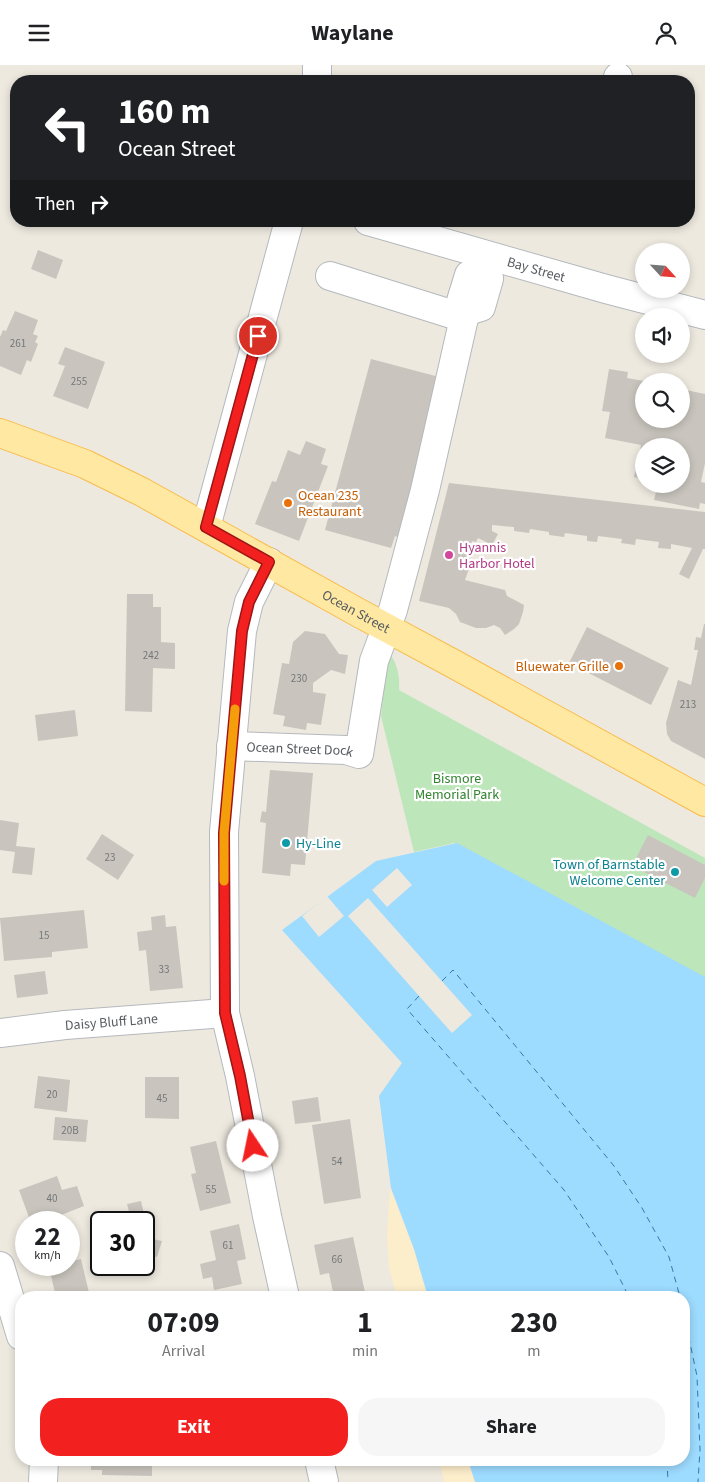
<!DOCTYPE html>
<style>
:root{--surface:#fff;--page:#f6f6f6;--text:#202124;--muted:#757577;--accent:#f22120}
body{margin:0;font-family:"Source Sans 3",sans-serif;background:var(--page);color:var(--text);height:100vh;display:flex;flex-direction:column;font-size:19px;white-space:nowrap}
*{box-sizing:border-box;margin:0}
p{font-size:16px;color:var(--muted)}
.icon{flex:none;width:28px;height:28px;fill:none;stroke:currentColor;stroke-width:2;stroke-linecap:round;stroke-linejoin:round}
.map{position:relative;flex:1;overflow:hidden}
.side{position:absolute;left:15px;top:1226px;width:675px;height:175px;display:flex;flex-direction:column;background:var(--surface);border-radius:20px;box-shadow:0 2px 8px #0003}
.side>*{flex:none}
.hud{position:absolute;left:10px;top:10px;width:685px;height:152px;border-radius:20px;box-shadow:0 2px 8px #0003;background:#202124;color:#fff;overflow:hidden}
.needle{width:32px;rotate:116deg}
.fabs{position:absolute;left:635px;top:178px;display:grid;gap:10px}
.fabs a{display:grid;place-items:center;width:55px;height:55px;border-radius:50%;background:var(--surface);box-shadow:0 2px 8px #0003;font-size:25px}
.speed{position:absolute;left:15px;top:1146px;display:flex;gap:10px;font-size:25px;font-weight:700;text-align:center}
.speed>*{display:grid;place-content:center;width:65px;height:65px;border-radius:50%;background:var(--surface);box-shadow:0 2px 8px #0003;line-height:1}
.speed small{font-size:12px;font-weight:400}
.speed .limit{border:2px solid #111;border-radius:8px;background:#fff;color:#111}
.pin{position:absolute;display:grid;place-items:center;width:42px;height:42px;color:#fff;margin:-21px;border:2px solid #fff;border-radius:50%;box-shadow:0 1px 5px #0007}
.me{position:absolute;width:55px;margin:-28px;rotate:349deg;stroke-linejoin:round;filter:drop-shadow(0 0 4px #0008)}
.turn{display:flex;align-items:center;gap:18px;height:105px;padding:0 25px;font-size:22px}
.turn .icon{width:65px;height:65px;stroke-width:2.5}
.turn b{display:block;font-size:35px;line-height:42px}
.then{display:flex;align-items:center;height:48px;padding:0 25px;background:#0003;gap:10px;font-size:19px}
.eta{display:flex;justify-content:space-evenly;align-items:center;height:85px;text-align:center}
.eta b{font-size:30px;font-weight:700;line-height:35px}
.primary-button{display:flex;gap:10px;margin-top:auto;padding:10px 25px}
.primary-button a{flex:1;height:58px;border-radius:20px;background:var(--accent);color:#fff;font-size:20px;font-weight:700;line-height:58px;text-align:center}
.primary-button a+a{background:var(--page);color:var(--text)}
header{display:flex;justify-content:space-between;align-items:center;height:65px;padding:0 25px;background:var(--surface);font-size:22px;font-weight:700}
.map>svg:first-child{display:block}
</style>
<header><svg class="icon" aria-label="menu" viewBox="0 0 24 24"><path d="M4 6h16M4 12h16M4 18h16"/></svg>Waylane<svg class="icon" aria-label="person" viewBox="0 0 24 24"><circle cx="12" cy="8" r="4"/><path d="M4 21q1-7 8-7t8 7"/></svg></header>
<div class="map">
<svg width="705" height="1417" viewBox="0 0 705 1417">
<rect width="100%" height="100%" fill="#ede9df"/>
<path fill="#bde6ba" d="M388 586C397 598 400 609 399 625L705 793V914L454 778 414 787 381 651Z"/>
<g fill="#fcedcb">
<path d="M390 1123 414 1184 428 1232H397L389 1203 387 1171Z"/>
<path d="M439 1395H468L475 1417H444Z"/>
</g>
<path fill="#9ddbff" d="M457 778 705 912V1417H475L468 1395H684V1232H428L414 1184 391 1123 379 1031 402 998 282 865 376 796Z"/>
<g fill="#ede9df">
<path d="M397 803 412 820 387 842 372 825Z"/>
<path d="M327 831 344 851 319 872 302 851Z"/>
<path d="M368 833 472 950 452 968 348 851Z"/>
</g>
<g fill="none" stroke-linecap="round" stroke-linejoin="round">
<g stroke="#3478ad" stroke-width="1" stroke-dasharray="6 5" stroke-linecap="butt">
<path d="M442 916 453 905 614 1101 642 1143 669 1192 680 1232"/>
<path d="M419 931 407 944 564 1125 609 1192 629 1232"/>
<path d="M684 1250 697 1311 700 1385 698 1417"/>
<path d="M667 1395 668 1417"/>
</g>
</g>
<g fill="#c9c5be">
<path d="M38 185 63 195 56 214 31 204Z"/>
<path d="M15 246 38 255 33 269 38 271 35 277 38 279 31 297 27 295 21 310 0 301V272L3 265 6 266Z"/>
<path d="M65 282 105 297 88 344 53 331 65 301 58 299Z"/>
<path d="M371 294 443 313 400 473 395 471 391 483 325 465Z"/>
<path d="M609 304 628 307 627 313 644 316V354H681V324L705 329V398L701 417 705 418V439L700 438 699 444 654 435 658 419H681V381H644V414L634 412 641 380 605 373 610 347 602 346Z"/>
<path d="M306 376 326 384 321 399 328 401 299 476 255 459 272 416 276 417 288 385 300 390Z"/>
<path d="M449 418 705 447V484H703L689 514 679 509 692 483 671 479V484L658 483 659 477 636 474 635 480 621 478 622 474 598 471 597 477 587 476V471L565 468 564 472 549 470V467L530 464 529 468 514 466V462L492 460V466L498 469 492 480 478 473 476 477 472 476 466 496 471 498 465 515 505 525 507 531 524 540 523 547 519 559 514 564 505 570 500 563 494 560 486 563H476L460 557 456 549 449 543 419 536Z"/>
<path d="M127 529H153V542H161V577L175 578V604L153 603 152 647 125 646Z"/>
<path d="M704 559H705V694L671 676 667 669 666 658 678 615 691 620 698 585H694L696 572 701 573Z"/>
<path d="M587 562 669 603 651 640 569 598Z"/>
<path d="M305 566 325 569 339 589 348 590 345 609 331 605 313 618V627L326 629 321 660 307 658 306 665 283 661 285 651 273 649 282 598 289 599 293 577Z"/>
<path d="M75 645 78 671 38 676 35 650Z"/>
<path d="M270 705 313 708 305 800 291 799 290 811 262 808 266 758 260 757 262 746 266 747Z"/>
<path d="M0 755 19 758 16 781 35 783 32 810 12 808 15 787 0 785Z"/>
<path d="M102 769 134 790 118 815 86 794Z"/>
<path d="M648 770 705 800V813L695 833 632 801Z"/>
<path d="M84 845 88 883 52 887V892L4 896 0 853Z"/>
<path d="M165 850 166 862 176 861 183 923 150 926 146 885 139 886 137 867 152 865 151 852Z"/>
<path d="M45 906 48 929 17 933 14 910Z"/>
<path d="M38 1011 70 1015 67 1047 34 1043Z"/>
<path d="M145 1012H179V1054L145 1053Z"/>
<path d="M318 1032 321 1056 295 1059 292 1036Z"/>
<path d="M55 1052 88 1055 86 1077 53 1075Z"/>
<path d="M350 1054 361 1133 324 1139 312 1060Z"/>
<path d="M216 1076 231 1138 200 1146 191 1109 196 1108 190 1082Z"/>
<path d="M57 1111 62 1125 77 1121 84 1141 41 1158H31L19 1125Z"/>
<path d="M141 1136 146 1157 132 1158 127 1139Z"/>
<path d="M239 1159 246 1194 237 1196 242 1219 214 1225 212 1212 203 1214 200 1199 216 1195 210 1166Z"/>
<path d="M353 1172 366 1232H334L329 1208 320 1210 314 1180Z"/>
<path d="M148 1173 162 1176 157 1192 144 1189Z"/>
<path d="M81 1194 90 1232H56L49 1202 57 1200H69V1197Z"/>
<path d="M91 1395H152V1411L102 1410V1405H91Z"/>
</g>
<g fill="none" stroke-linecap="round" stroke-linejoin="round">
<g stroke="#b5b9bd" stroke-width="30">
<g id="minor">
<path d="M317 16V0"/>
<path d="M617 16 618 12"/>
<path id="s1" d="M368 156 606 224 705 250"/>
<path d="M330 211 464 253"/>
<path d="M465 247 481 242 489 214 479 205"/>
<path d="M206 462 289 156"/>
<path d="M269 497 249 537 242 566 224 767 225 948 240 1011 267 1151 285 1232"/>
<path id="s2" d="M231 681 346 685 359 689 374 596 393 545 425 425 464 253 465 247 461 236 469 210 479 205"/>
<path id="s3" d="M0 968 65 960 225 948"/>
<path d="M0 1201 21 1271"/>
<path d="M319 1395 324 1417"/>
<path d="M43 1417 44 1395"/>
</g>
</g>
<g stroke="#f9bc4c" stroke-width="30">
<g id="major">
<path id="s4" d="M0 368 85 399 142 427 359 548 452 598 705 737"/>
</g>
</g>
<use href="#minor" stroke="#fff" stroke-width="28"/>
<use href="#major" stroke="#ffe9a2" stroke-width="28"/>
</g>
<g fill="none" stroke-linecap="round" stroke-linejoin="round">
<g stroke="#9d1515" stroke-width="12">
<path id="route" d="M253 1081 240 1011 225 948 224 768 242 566 249 537 269 497 206 462 258 271"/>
</g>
<use href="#route" stroke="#f22120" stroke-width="9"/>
<path stroke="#f59e0b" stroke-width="9" d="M224 816V768L235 644"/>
</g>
<g fill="#e8710a" stroke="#fff" stroke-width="2">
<circle cx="288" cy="438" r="5"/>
<circle cx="619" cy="601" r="5"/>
</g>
<circle fill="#d1479c" stroke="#fff" stroke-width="2" cx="449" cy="490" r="5"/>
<g fill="#0f9aa8" stroke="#fff" stroke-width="2">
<circle cx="286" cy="778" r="5"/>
<circle cx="675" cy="807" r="5"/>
</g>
<g text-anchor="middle" stroke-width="4.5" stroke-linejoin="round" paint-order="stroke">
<g font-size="11" fill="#747779">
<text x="18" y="282">261</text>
<text x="79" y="320">255</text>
<text x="151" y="594">242</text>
<text x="299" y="617">230</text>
<text x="688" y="643">213</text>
<text x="110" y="796">23</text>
<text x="44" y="874">15</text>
<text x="164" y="908">33</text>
<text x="52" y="1033">20</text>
<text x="162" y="1037">45</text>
<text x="70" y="1069">20B</text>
<text x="337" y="1100">54</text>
<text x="211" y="1128">55</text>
<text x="52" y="1137">40</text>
<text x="228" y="1184">61</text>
<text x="337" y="1198">66</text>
</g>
<g font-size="14" fill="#585d62" stroke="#fff">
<text dy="5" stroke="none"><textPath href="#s1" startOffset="175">Bay Street</textPath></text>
<text dy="5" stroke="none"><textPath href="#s4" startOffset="399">Ocean Street</textPath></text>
<text dy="5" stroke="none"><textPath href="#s2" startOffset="69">Ocean Street Dock</textPath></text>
<text dy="5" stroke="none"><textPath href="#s3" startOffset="112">Daisy Bluff Lane</textPath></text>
</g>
<g font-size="14" fill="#c56008" stroke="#fff" text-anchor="start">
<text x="298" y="435">Ocean 235<tspan x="298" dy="16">Restaurant</tspan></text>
<text x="609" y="606" text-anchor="end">Bluewater Grille</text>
</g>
<g font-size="14" fill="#b23c85" stroke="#fff" text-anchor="start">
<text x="459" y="487">Hyannis<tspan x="459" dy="16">Harbor Hotel</tspan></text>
</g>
<g font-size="14" fill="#31832e" stroke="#fff">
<text x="457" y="718">Bismore<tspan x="457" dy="16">Memorial Park</tspan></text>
</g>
<g font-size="14" fill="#0d838f" stroke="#fff" text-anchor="start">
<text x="296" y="783">Hy-Line</text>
<text x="665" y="804" text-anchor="end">Town of Barnstable<tspan x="665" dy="16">Welcome Center</tspan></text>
</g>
</g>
</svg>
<div class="fabs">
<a><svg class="needle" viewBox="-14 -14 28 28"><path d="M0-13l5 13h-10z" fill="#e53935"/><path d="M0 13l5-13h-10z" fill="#757577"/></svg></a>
<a><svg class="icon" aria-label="sound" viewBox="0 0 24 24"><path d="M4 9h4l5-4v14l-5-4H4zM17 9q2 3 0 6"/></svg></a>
<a><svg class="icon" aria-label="search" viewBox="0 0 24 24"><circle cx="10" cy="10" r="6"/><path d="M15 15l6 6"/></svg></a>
<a><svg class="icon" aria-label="layers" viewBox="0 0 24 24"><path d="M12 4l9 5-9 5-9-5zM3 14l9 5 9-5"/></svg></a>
</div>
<div class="speed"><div>22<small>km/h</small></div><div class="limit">30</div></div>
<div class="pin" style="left:258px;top:271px;background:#d93025"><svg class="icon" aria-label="arrive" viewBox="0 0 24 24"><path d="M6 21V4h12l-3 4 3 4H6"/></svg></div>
<svg class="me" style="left:253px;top:1081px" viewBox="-20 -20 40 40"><circle r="19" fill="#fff"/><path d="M0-13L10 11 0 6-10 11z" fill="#f22120"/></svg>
<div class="hud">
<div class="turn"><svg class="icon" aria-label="left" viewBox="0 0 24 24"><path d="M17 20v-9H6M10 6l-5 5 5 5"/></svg><div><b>160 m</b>Ocean Street</div></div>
<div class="then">Then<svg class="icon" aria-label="right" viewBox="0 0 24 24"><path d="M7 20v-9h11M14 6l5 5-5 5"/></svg></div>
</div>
<section class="side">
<div class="eta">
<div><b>07:09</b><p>Arrival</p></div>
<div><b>1</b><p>min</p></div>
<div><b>230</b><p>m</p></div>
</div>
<div class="primary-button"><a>Exit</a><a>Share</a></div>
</section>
</div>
